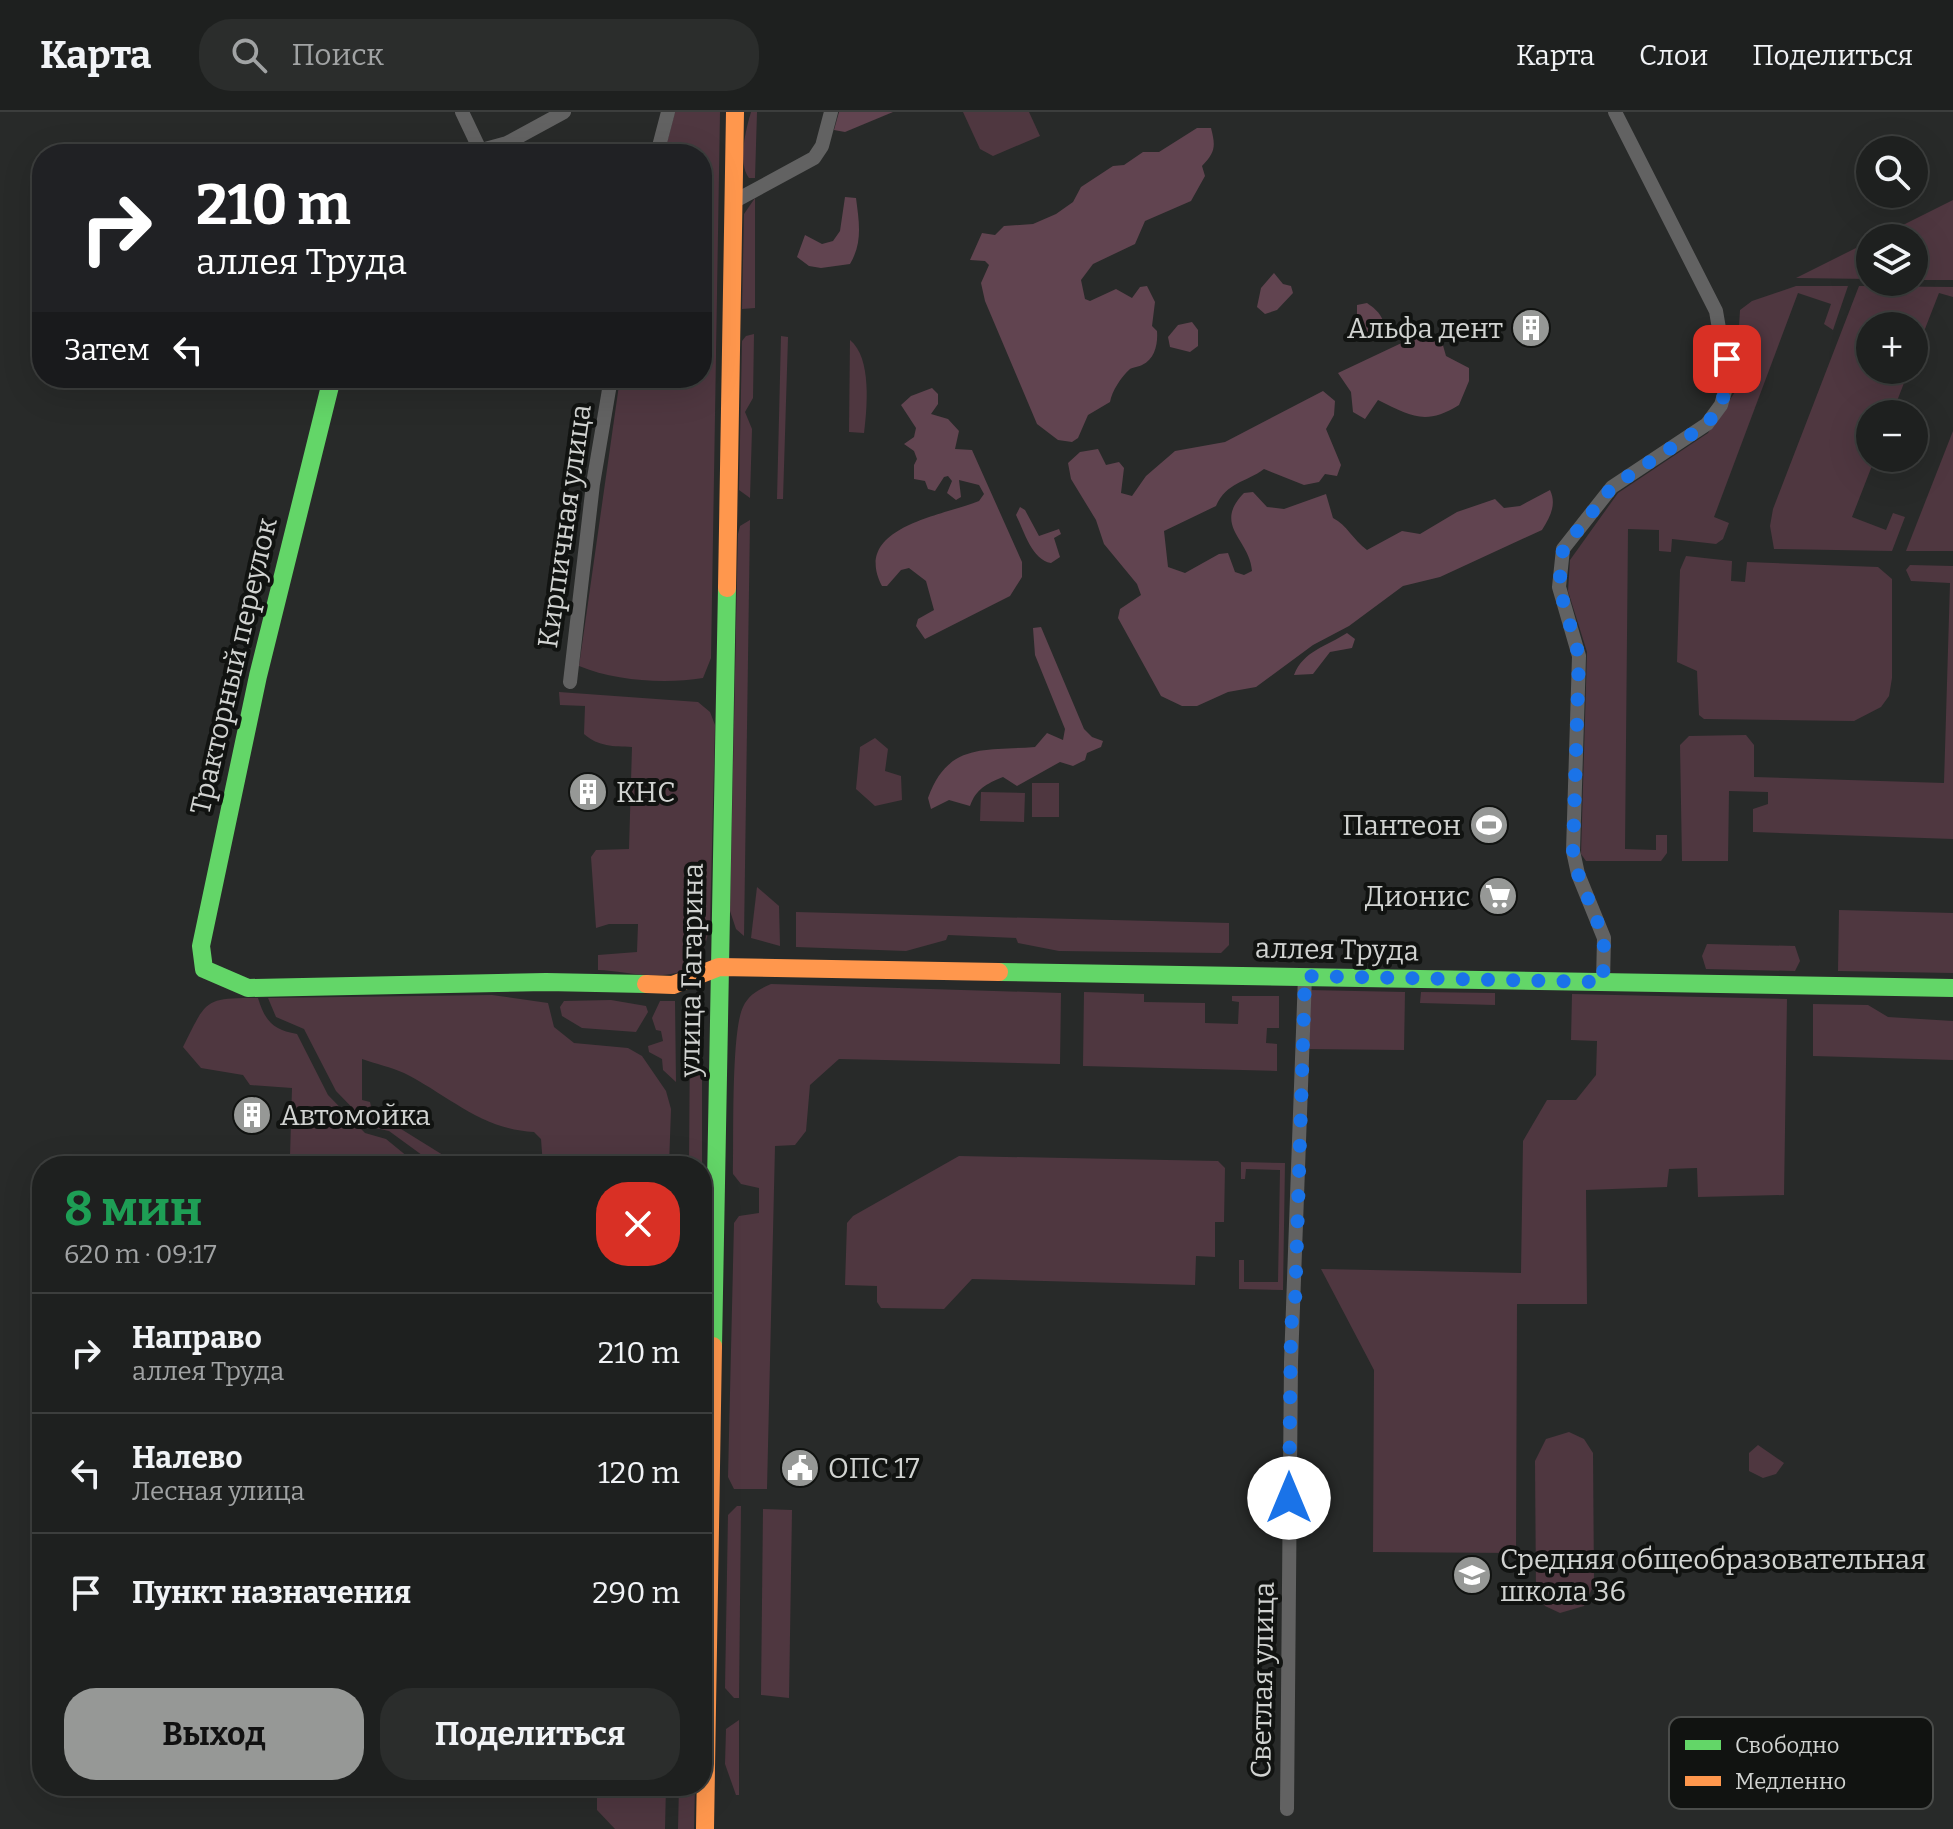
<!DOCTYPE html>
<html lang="ru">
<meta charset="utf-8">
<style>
:root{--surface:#1e201f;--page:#2b2d2c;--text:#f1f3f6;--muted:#a1a3a4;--line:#3c3e3d;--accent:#969896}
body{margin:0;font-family:Bitter,serif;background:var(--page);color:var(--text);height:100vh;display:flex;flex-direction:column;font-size:30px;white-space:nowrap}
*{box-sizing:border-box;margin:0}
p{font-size:26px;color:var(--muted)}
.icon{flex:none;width:44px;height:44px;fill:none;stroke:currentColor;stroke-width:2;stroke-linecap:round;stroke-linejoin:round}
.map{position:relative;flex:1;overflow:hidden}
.panel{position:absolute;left:32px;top:1044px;width:680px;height:640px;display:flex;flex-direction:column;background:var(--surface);border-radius:32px;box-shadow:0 8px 32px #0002,0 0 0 2px var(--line)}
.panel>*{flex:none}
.top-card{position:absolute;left:32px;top:32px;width:680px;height:244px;border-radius:32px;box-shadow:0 8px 32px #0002,0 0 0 2px var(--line);background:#202124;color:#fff;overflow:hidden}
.tools{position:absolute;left:1856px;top:24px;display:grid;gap:16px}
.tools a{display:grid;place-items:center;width:72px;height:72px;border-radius:50%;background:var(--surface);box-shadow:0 8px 32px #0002,0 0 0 2px var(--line);font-size:40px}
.pin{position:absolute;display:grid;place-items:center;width:68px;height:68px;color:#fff;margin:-34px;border-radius:16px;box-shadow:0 4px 12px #0006}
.me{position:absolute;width:88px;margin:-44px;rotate:0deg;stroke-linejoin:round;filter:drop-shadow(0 0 6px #0008)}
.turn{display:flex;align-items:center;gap:28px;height:168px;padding:0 32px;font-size:36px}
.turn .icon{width:104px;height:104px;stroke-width:2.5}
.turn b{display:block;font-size:56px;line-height:68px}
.then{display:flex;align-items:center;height:76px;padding:0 32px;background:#0003;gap:16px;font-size:30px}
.round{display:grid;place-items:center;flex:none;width:84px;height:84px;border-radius:32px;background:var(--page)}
.overview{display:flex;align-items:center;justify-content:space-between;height:136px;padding:0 32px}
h1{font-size:48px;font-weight:700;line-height:60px;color:#1e9e55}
.button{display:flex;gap:16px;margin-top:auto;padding:16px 32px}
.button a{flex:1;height:92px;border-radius:32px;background:var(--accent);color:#111;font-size:32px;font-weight:700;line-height:92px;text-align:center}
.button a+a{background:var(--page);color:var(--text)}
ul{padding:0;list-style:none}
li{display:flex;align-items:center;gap:24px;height:120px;padding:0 32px;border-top:2px solid var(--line)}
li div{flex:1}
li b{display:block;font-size:30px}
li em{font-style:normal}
header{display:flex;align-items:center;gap:48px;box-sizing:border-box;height:112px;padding:0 40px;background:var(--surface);border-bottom:2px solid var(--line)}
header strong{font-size:38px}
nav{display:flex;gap:44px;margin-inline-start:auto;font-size:28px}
.search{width:560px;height:72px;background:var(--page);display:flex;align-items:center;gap:20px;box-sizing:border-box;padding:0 28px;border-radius:32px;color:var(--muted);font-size:30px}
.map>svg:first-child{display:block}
</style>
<header>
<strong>Карта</strong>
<div class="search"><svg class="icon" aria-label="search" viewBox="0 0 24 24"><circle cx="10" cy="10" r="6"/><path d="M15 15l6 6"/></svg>Поиск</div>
<nav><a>Карта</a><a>Слои</a><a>Поделиться</a></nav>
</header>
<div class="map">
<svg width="1953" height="1717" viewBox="0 0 1953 1717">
<rect width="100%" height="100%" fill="#282a29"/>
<g fill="#4f3740">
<path d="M675 0H720L711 546 703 566C665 572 615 569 579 554L620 266H702V42H664Z"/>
<path d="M751 0H757L755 66H749C737 51 746 17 751 0Z"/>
<path d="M963 0H1029L1040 24 993 44 980 37Z"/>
<path d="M755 86V196L742 197 744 102Z"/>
<path d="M1953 88V168H1914V126H1877Z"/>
<path d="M1870 129V167L1796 166Z"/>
<path d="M1796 174H1848L1833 218 1824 212 1831 192 1798 181 1714 405 1729 411 1723 427 1716 432 1672 427 1671 440 1659 439V418L1628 417 1625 737 1656 738V723H1667V741L1661 749H1586L1581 742 1587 540 1568 479 1570 448 1618 381 1708 321 1735 280 1740 198 1752 189Z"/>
<path d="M1859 174 1953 175V185L1939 181 1914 245V214H1870V258H1909L1892 302H1870V346H1875L1852 405 1886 418 1893 401 1905 405 1892 439 1774 437 1770 414 1773 397Z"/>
<path d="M754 222 753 286 745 300 752 317 750 386 739 378 742 229 746 224Z"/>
<path d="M781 224 788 225 783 387H777Z"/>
<path d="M850 228C872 246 867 296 864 321L849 320Z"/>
<path d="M1953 319V439H1906Z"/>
<path d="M750 408 744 824 736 817 730 799 738 422 740 414Z"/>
<path d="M1686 444 1732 449 1731 469 1745 470 1747 450 1878 455 1892 467V566L1889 584 1881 595 1854 609 1704 607 1699 603 1697 559 1677 550 1680 458Z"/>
<path d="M1910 453 1953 454V727L1753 720V697L1768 692V680L1729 679 1728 749H1682L1680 633 1689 624 1746 623 1754 633V665L1944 671 1950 471 1911 469 1906 458Z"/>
<path d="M559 580 698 590 710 600 715 613 710 815C707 824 705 837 700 845 681 875 628 859 598 858V843L637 840 638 812H609L596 816 591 745 596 738 629 737 632 635C613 634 599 635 584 622L585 594 560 593Z"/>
<path d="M875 626 888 637 885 659 901 664 902 688 875 694 856 677 860 635Z"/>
<rect x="1032" y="671" width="27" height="34"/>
<path d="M981 680 1025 681 1024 710 980 709Z"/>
<path d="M757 775 779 794 780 834 751 826Z"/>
<path d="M1839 798 1953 801V861L1838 859Z"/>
<path d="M796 800 1229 811V833L1221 841 1059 839 1018 831 1016 826 948 823 946 828 906 839 796 835Z"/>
<path d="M1707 832 1795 834 1800 849 1795 859 1706 857 1702 844Z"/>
<path d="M771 872 1061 881 1060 952 839 947 810 973 806 1019 795 1033 775 1034 767 1377H734L728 1365 734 1111 739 1104 759 1101V1076L741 1072 733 1062C734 1028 731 920 743 895 749 882 760 877 771 872Z"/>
<path d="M1307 878 1405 880 1404 938 1306 937Z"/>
<path d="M1084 880 1144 882V890L1205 891V911L1238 912 1239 890 1232 889V884H1279V916H1267L1266 931 1277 932V959L1083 954Z"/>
<path d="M1421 880 1495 881V893L1420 891Z"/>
<path d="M1572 882 1787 887 1784 1083 1698 1085 1697 1056 1669 1057 1667 1075 1586 1078 1587 1192H1517L1516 1441 1373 1440 1374 1258 1321 1157 1521 1161 1523 1029 1547 988H1576L1596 963 1597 929 1571 928Z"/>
<path d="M492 883 548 891 554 915 574 931 628 936 642 944 666 979 671 997 669 1054H543L541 1027 534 1020C482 1018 448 983 404 961 391 955 376 952 362 947V988L370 990 372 999 451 1048 458 1047 476 1054H437L389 1019 371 1015 336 979 304 917 276 905 268 886Z"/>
<path d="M258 886C265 909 273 918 297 922L328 983 365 1021 386 1027 419 1054H236L237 1045 282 1049 290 1044 292 976 250 973 243 963 201 956 183 935C207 887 204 886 258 886Z"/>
<path d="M611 888 646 894 648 900 636 920 582 916 562 904 560 895 564 889Z"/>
<path d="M660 889H675L676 970 663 958 662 947 649 940 648 934 663 929 661 919 656 918 652 906Z"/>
<path d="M1813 892 1868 893 1888 905 1953 909V948L1813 944Z"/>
<path d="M690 918H702V1081V1054H689Z"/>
<path d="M959 1044 1218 1049 1225 1056 1224 1110H1215V1145L1196 1144 1195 1173 972 1167 944 1197 881 1196 877 1190V1174L845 1173 847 1111 853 1104Z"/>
<path d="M1241 1050 1285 1051 1283 1178 1239 1177V1148H1244V1170H1278L1280 1058 1246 1057 1245 1067H1241Z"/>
<path d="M1569 1320 1584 1327 1593 1341 1594 1472 1584 1494 1560 1501 1545 1494 1536 1480 1535 1349 1546 1327Z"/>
<path d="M1758 1333 1784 1351 1776 1362 1763 1366 1749 1359V1341Z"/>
<path d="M737 1394H741L739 1586H734L725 1576 728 1403Z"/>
<path d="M763 1397 792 1398 789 1586 761 1583Z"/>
<path d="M739 1608V1683H736L725 1652 726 1617Z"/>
<path d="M597 1674H666L665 1717H615L597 1698Z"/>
<path d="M679 1674H695L694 1717H678Z"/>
</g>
<g fill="#614450">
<path d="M839 0H893L845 20 834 18Z"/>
<path d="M1197 16H1211C1216 35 1215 40 1202 54L1205 64 1191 89 1145 109 1135 132 1093 152 1081 168 1085 187 1090 189 1116 177 1132 186 1140 175 1147 174 1155 190 1152 214 1157 219C1158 232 1155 247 1142 253 1140 254 1132 256 1130 257 1121 265 1112 279 1110 290L1088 303 1078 326 1072 330 1058 328 1037 312 985 189 981 171 989 153 985 149 970 148 982 121 995 123 1004 114 1033 112 1056 102 1073 90 1081 75 1113 54 1124 53 1143 40H1159Z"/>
<path d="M845 85 856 86C859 110 863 130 850 152L821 156 809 154 797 145 805 123 822 132 833 129 840 119Z"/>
<path d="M1274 161 1283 172 1291 174 1293 181 1277 198 1265 202 1257 195 1261 176Z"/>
<path d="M1367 191C1380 200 1384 206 1386 222L1368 225 1357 206V193Z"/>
<path d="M1192 210 1198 218V234L1190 240 1170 235 1168 225 1178 213Z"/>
<path d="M1427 219 1442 230 1446 244 1469 256V269L1459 293C1425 314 1411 304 1378 288L1365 307 1353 300 1351 280 1338 261Z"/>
<path d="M932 276 938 282V292L931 302 948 307 959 319 955 337 972 338 1022 450V465L1010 484 925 527 916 514 918 507 934 498 926 469 909 456 901 458 887 474H882C851 415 942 404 979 389L984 382 979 373 959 368 961 385 956 388 947 381 952 369 948 364 944 365 935 379 928 377 925 369 914 367V353L917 347 914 339 904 332 914 325 916 316 901 293 911 284Z"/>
<path d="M1323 279 1335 289 1334 303 1326 317 1341 353 1337 364 1325 362 1319 370 1304 373 1264 357C1245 371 1227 370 1216 394L1164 419 1168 455 1185 461 1219 442 1228 441 1235 460 1244 463 1252 459C1250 427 1212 414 1244 381L1253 380 1267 395 1284 397 1326 382 1333 406C1347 413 1353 428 1367 438L1402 419 1420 422 1457 400 1495 387 1504 396 1520 394 1550 378C1557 393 1550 405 1542 418L1440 465 1403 474 1349 514 1313 533 1256 575 1228 580 1197 594H1182L1161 584 1118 506 1120 497 1141 483 1137 472 1104 432 1096 408 1071 367 1068 351 1080 340 1098 337 1106 353 1119 350 1124 356 1121 381 1132 384 1146 364 1175 339 1225 330Z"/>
<path d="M1020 395 1025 398 1039 424 1059 417 1061 422 1054 426 1060 445 1051 451C1032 448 1024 419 1016 403Z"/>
<path d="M1041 515 1084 617 1092 625 1103 629 1101 635 1087 641 1085 648 1073 654 1060 650 1017 674 1003 665C986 672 976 677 970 694L949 688 931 697 928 686C948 630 985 639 1035 635L1047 621 1063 628 1065 617 1035 543 1033 516Z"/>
<path d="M1347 521 1355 527 1352 536 1330 540 1313 562 1294 563C1303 539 1327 534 1347 521Z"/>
</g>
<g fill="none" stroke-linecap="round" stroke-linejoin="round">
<g stroke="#626262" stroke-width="14">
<path d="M462 0 481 40"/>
<path d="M467 42 507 31 564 0"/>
<path d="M657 42 668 0"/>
<path d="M733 90 814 46 822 34 831 0"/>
<path d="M570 570 593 372 611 266"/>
<path d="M1603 870 1604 826 1578 762 1573 739 1579 544 1559 475 1563 437 1612 375 1707 312 1721 293 1728 269 1716 199 1615 0"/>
<path d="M1287 1697 1291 1250 1305 864"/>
</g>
<g stroke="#63d668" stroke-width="18">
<path d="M332 266 258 564 201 834 204 857 248 876 546 870 646 872"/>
<path d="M999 860 1953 876"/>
<path d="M713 1234 727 476"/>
</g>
<g stroke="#ff974d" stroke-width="18">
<path d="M727 476 735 0"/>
<path d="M646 872 673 873 719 855 999 860"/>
<path d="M705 1717 713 1234"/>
</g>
</g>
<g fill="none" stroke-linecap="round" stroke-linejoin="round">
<path stroke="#1a73e8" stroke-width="14" stroke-dasharray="0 25.2" d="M1289 1386 1291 1213 1295 1194 1305 864 1603 870 1604 826 1578 762 1573 739 1579 544 1559 475 1563 437 1612 375 1707 312 1721 293 1728 269 1727 247"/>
</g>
<defs>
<g id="building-disc" transform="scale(2)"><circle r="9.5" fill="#969896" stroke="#111311"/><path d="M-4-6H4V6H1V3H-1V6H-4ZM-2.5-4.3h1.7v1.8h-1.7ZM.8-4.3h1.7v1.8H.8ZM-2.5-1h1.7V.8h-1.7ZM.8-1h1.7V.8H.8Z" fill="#fff"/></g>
<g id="stadium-disc" transform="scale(2)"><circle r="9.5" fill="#969896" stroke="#111311"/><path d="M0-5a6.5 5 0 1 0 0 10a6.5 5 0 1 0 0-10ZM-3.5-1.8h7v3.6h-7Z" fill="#fff"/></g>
<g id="supermarket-disc" transform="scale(2)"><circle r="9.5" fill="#969896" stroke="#111311"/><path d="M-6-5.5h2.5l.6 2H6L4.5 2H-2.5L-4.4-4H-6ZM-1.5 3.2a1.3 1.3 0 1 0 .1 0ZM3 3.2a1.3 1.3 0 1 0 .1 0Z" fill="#fff"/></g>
<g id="civic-disc" transform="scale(2)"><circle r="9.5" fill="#969896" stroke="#111311"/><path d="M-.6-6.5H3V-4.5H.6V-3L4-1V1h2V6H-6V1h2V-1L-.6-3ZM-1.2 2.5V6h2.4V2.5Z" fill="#fff"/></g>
<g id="school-disc" transform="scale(2)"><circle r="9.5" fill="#969896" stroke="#111311"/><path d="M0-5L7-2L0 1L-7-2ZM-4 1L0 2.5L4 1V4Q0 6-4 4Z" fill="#fff"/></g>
</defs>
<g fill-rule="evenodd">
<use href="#building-disc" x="1531" y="216"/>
<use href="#building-disc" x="588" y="680"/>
<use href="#stadium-disc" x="1489" y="713"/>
<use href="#supermarket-disc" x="1498" y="784"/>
<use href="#building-disc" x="252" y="1003"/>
<use href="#civic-disc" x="800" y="1356"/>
<use href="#school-disc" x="1472" y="1463"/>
</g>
<g text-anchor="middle" stroke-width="8" stroke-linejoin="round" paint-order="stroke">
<g font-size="28" fill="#d1d3d1" stroke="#111311" text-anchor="start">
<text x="1503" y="226" text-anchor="end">Альфа дент</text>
<text x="616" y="690">КНС</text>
<text x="1461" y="723" text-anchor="end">Пантеон</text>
<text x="1470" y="794" text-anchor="end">Дионис</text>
<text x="280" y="1013">Автомойка</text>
<text x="828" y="1366">ОПС 17</text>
<text x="1500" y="1457">Средняя общеобразовательная<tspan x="1500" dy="32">школа 36</tspan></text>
</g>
<g font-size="28" fill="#d1d3d1" stroke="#111311">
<text transform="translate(564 414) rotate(-82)" y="10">Кирпичная улица</text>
<text transform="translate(233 554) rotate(-77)" y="10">Тракторный переулок</text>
<text transform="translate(1337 837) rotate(1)" y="10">аллея Труда</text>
<text transform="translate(691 858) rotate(-89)" y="10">улица Гагарина</text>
<text transform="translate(1262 1568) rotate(-89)" y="10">Светлая улица</text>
</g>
</g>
<rect x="1669" y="1605" width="264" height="92" rx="12" fill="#111311" stroke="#4b4d4b" stroke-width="2"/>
<rect x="1685" y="1628" width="36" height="10" fill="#63d668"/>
<rect x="1685" y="1664" width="36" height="10" fill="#ff974d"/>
<g font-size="22" fill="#d1d3d1">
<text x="1735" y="1641">Свободно</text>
<text x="1735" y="1677">Медленно</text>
</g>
</svg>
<div class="tools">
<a><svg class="icon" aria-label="search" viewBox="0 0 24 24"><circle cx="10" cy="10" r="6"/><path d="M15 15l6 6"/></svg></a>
<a><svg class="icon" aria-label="layers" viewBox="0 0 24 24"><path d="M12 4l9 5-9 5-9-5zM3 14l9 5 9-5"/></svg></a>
<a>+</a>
<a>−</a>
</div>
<div class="pin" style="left:1727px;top:247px;background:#d93025"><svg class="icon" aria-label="arrive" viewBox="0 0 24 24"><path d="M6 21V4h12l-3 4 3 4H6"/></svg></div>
<svg class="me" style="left:1289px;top:1386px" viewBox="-20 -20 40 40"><circle r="19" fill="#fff"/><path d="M0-13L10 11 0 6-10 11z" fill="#1a73e8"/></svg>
<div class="top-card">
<div class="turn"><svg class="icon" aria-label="right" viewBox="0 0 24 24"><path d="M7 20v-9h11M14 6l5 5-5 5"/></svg><div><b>210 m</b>аллея Труда</div></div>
<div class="then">Затем<svg class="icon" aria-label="left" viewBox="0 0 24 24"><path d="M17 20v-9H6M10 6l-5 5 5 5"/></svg></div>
</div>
<section class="panel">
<div class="overview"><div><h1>8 мин</h1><p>620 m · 09:17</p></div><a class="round" style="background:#d93025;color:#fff"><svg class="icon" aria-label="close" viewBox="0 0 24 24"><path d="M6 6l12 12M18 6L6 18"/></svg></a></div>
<ul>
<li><svg class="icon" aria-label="right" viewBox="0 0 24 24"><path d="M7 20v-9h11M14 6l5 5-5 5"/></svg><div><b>Направо</b><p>аллея Труда</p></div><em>210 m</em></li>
<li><svg class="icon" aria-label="left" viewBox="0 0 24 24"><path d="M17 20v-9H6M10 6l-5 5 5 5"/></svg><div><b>Налево</b><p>Лесная улица</p></div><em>120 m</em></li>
<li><svg class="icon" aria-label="arrive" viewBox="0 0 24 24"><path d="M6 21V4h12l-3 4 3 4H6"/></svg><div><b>Пункт назначения</b></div><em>290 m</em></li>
</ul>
<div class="button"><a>Выход</a><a>Поделиться</a></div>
</section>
</div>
